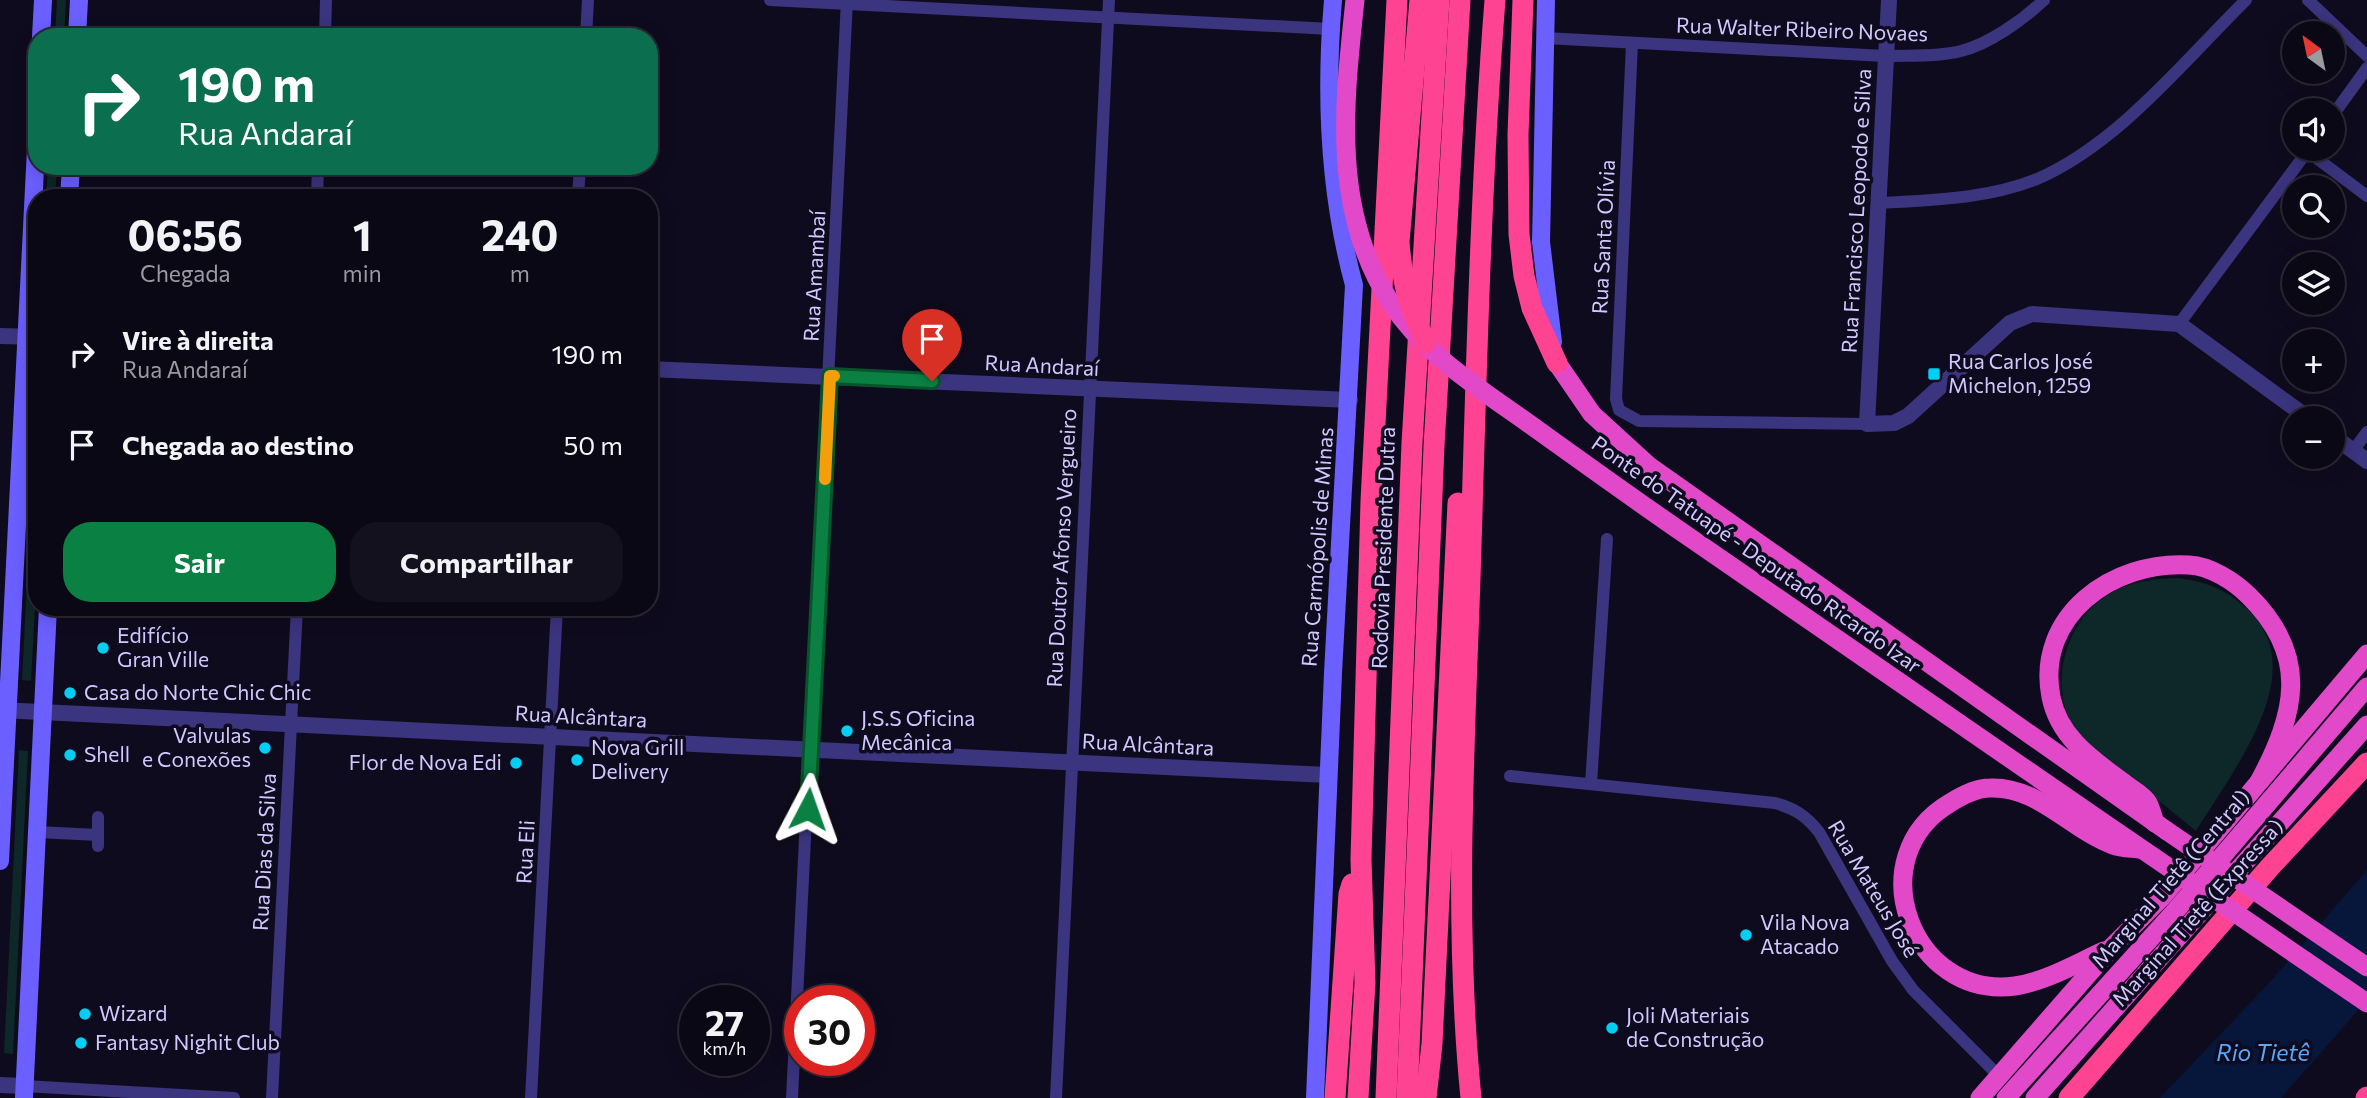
<!DOCTYPE html>
<html lang="pt">
<meta charset="utf-8">
<style>
:root{--surface:#0b0816;--page:#14111f;--text:#f1f3f6;--muted:#9a9aa1;--line:#2b2935;--accent:#0b8043}
body{margin:0;font-family:Commissioner,sans-serif;background:var(--page);color:var(--text);height:100vh;display:flex;flex-direction:column;font-size:26px;white-space:nowrap}
*{box-sizing:border-box;margin:0}
p{font-size:23px;color:var(--muted)}
.icon{flex:none;width:38px;height:38px;fill:none;stroke:currentColor;stroke-width:2;stroke-linecap:round;stroke-linejoin:round}
.map{position:relative;flex:1;overflow:hidden}
.side{position:absolute;left:28px;top:189px;width:630px;height:427px;display:flex;flex-direction:column;background:var(--surface);border-radius:28px;box-shadow:0 4px 18px #0003,0 0 0 2px var(--line)}
.side>*{flex:none}
.top-card{position:absolute;left:28px;top:28px;width:630px;height:147px;border-radius:28px;box-shadow:0 4px 18px #0003,0 0 0 2px var(--line);background:#0b6e4f;color:#fff;overflow:hidden}
.needle{width:46px;rotate:327deg}
.buttons{position:absolute;left:2282px;top:21px;display:grid;gap:14px}
.buttons a{display:grid;place-items:center;width:63px;height:63px;border-radius:50%;background:var(--surface);box-shadow:0 4px 18px #0003,0 0 0 2px var(--line);font-size:35px}
.speed{position:absolute;left:679px;top:985px;display:flex;gap:14px;font-size:35px;font-weight:700;text-align:center}
.speed>*{display:grid;place-content:center;width:91px;height:91px;border-radius:50%;background:var(--surface);box-shadow:0 4px 18px #0003,0 0 0 2px var(--line);line-height:1}
.speed small{font-size:18px;font-weight:400}
.speed .limit{border:10px solid #d22;background:#fff;color:#111}
.pin{position:absolute;display:grid;place-items:center;width:60px;height:60px;color:#fff;margin:-72px -30px;border-radius:50% 50% 50% 0;rotate:-45deg;box-shadow:0 0 7px #0007}
.pin .icon{rotate:45deg}
.me{position:absolute;width:77px;margin:-38px;rotate:4deg;stroke-linejoin:round;filter:drop-shadow(0 0 5px #0008)}
.turn{display:flex;align-items:center;gap:24px;height:147px;padding:0 35px;font-size:32px}
.turn .icon{width:91px;height:91px;stroke-width:2.5}
.turn b{display:block;font-size:49px;line-height:60px}
.eta{display:flex;justify-content:space-evenly;align-items:center;height:119px;text-align:center}
.eta b{font-size:42px;font-weight:700;line-height:49px}
.action{display:flex;gap:14px;margin-top:auto;padding:14px 35px}
.action a{flex:1;height:80px;border-radius:28px;background:var(--accent);color:#fff;font-size:28px;font-weight:700;line-height:80px;text-align:center}
.action a+a{background:var(--page);color:var(--text)}
ul{padding:0;list-style:none}
li{display:flex;align-items:center;gap:21px;height:91px;padding:0 35px}
li div{flex:1}
li b{display:block;font-size:26px}
li em{font-style:normal}
.map>svg:first-child{display:block}
</style>
<div class="map">
<svg width="2367" height="1098" viewBox="0 0 2367 1098">
<rect width="100%" height="100%" fill="#0f0b1e"/>
<g fill="#0e2728">
<path d="M57 0H66L64 37H55Z"/>
<path d="M48 166H57L55 198H46Z"/>
<path d="M37 390V571L31 681 22 680Z"/>
<path d="M2176 578C2206 581 2226 589 2248 610 2314 671 2231 773 2196 831 2169 809 2143 788 2117 766 2106 757 2093 749 2083 739 2045 697 2061 627 2105 597 2126 582 2151 579 2176 578Z"/>
<path d="M19 750 28 751 13 1054 4 1053Z"/>
</g>
<path fill="#07173b" d="M2367 870V1000L2281 1098H2160L2270 982Z"/>
<g fill="none" stroke-linecap="round" stroke-linejoin="round">
<g stroke="#3b347e" stroke-width="12">
<path d="M770 0 1331 29"/>
<path d="M2308 0 2367 56"/>
<path d="M325 37 326 0"/>
<path d="M586 37 588 0"/>
<path d="M1545 38 1885 56C1910 55 1938 57 1961 51 1989 44 2023 20 2044 0"/>
<path d="M1632 43 1616 399 1619 410 1639 421 1867 424"/>
<path d="M2333 115 2367 68"/>
<path d="M2307 151 2367 196"/>
<path d="M317 198 318 166"/>
<path d="M578 198 580 166"/>
<path d="M1880 203C1932 200 1988 199 2037 179 2118 144 2184 61 2246 0"/>
<path d="M2179 324 2309 149"/>
<path d="M2353 451 2367 432"/>
<path d="M1510 776 1775 803C1796 809 1806 816 1819 832L1892 961 1913 990 1999 1076"/>
<path d="M1591 784 1607 539"/>
<path d="M37 832 98 835"/>
<path d="M98 846V817"/>
<path d="M24 1086 234 1098"/>
<path d="M272 1098 297 607"/>
<path d="M531 1098 557 607"/>
<path d="M792 1098 847 0"/>
<path d="M1056 1098 1109 0"/>
</g>
<g stroke="#3b347e" stroke-width="16">
<path d="M1889 0 1867 424 1894 423 1908 416 2010 323 2032 314 2179 324 2308 418"/>
<path d="M0 336 37 337"/>
<path d="M649 369 1350 400"/>
<path d="M2333 436 2367 461"/>
<path d="M0 710 1328 775"/>
<path d="M0 1085 24 1086"/>
</g>
<g stroke="#6b5fff" stroke-width="18">
<path d="M1546 0 1541 242 1553 342"/>
<path d="M41 37 43 0"/>
<path d="M77 37 79 0"/>
<path d="M69 198 71 166"/>
<path d="M0 861 37 129"/>
<path d="M24 1098 48 607"/>
<path d="M1315 1098 1333 673 1354 285C1329 193 1325 94 1333 0"/>
</g>
<g stroke="#e249c9" stroke-width="19">
<path d="M1557 363 1592 414 1649 466 2167 831"/>
<path d="M2155 823C2153 817 2151 809 2148 803 2144 795 2131 789 2124 783 2093 760 2059 738 2051 697 2035 616 2113 560 2189 565 2210 566 2234 581 2249 596 2310 656 2296 713 2259 782"/>
<path d="M2104 951C2075 964 2047 981 2015 986 1912 1000 1858 857 1950 803 1961 796 1977 788 1990 788 2038 786 2070 829 2113 845 2121 848 2131 848 2139 849"/>
<path d="M1980 1098 2111 948 2163 896 2367 654"/>
<path d="M2006 1098 2177 909 2367 687"/>
<path d="M2035 1098 2367 725"/>
</g>
<g stroke="#ff4393" stroke-width="21">
<path d="M1523 0 1518 135 1519 234 1524 276 1532 308 1557 363"/>
<path d="M1335 1098 1349 894 1352 884"/>
<path d="M1358 1098 1365 983 1361 859 1371 501 1397 0"/>
<path d="M1386 1098 1412 443 1439 0"/>
<path d="M1407 1098 1434 446 1460 0"/>
<path d="M1426 1098 1432 1044 1458 503"/>
<path d="M1471 1098C1454 926 1464 751 1470 579 1476 386 1480 192 1495 0"/>
<path d="M2069 1098 2270 867 2367 763"/>
<path d="M2366 1098 2367 1097"/>
</g>
<g stroke="#e249c9" stroke-width="19">
<path d="M1355 0C1344 103 1331 211 1391 303 1424 354 1479 388 1528 423 1581 461 1635 500 1689 537 1915 693 2140 849 2367 1003"/>
<path d="M2167 831 2367 967"/>
</g>
<path stroke="#ff4393" stroke-width="21" d="M1420 0 1399 242C1402 280 1409 309 1426 343"/>
</g>
<g fill="none" stroke-linecap="round" stroke-linejoin="round">
<g stroke="#07532c" stroke-width="18">
<path id="route" d="M808 809 830 376 932 381"/>
</g>
<use href="#route" stroke="#0b8043" stroke-width="12"/>
<path stroke="#f59e0b" stroke-width="12" d="M825 479 830 376H834"/>
</g>
<g fill="#00cef3" stroke="#0f0b1e" stroke-width="2.5">
<rect x="1927" y="367" width="14" height="14" rx="3.5"/>
<circle cx="103" cy="648" r="7"/>
<circle cx="70" cy="693" r="7"/>
<circle cx="847" cy="731" r="7"/>
<circle cx="265" cy="748" r="7"/>
<circle cx="70" cy="755" r="7"/>
<circle cx="577" cy="760" r="7"/>
<circle cx="516" cy="763" r="7"/>
<circle cx="1746" cy="935" r="7"/>
<circle cx="85" cy="1014" r="7"/>
<circle cx="1612" cy="1028" r="7"/>
<circle cx="81" cy="1043" r="7"/>
</g>
<g text-anchor="middle" stroke-width="7" stroke-linejoin="round" paint-order="stroke">
<g font-size="21" fill="#d1c8ff" stroke="#0f0b1e">
<text transform="translate(1802 30) rotate(2)" y="7">Rua Walter Ribeiro Novaes</text>
<text transform="translate(1857 211) rotate(-87)" y="7">Rua Francisco Leopodo e Silva</text>
<text transform="translate(1604 237) rotate(-87)" y="7">Rua Santa Olívia</text>
<text transform="translate(815 276) rotate(-87)" y="7">Rua Amambaí</text>
<text transform="translate(1042 366) rotate(3)" y="7">Rua Andaraí</text>
<text transform="translate(1318 547) rotate(-86)" y="7">Rua Carmópolis de Minas</text>
<text transform="translate(1062 548) rotate(-87)" y="7">Rua Doutor Afonso Vergueiro</text>
<text transform="translate(1384 548) rotate(-88)" y="7">Rodovia Presidente Dutra</text>
<text transform="translate(1756 555) rotate(35)" y="7">Ponte do Tatuapé - Deputado Ricardo Izar</text>
<text transform="translate(581 717) rotate(3)" y="7">Rua Alcântara</text>
<text transform="translate(1148 745) rotate(3)" y="7">Rua Alcântara</text>
<text transform="translate(265 852) rotate(-87)" y="7">Rua Dias da Silva</text>
<text transform="translate(526 852) rotate(-87)" y="7">Rua Eli</text>
<text transform="translate(2171 879) rotate(-49)" y="7">Marginal Tietê (Central)</text>
<text transform="translate(1873 889) rotate(59)" y="7">Rua Mateus José</text>
<text transform="translate(2198 913) rotate(-48)" y="7">Marginal Tietê (Expressa)</text>
</g>
<g font-size="21" fill="#d1c8ff" stroke="#0f0b1e" text-anchor="start">
<text x="1948" y="369">Rua Carlos José<tspan x="1948" dy="24">Michelon, 1259</tspan></text>
<text x="117" y="643">Edifício<tspan x="117" dy="24">Gran Ville</tspan></text>
<text x="84" y="700">Casa do Norte Chic Chic</text>
<text x="861" y="726">J.S.S Oficina<tspan x="861" dy="24">Mecânica</tspan></text>
<text x="251" y="743" text-anchor="end">Valvulas<tspan x="251" dy="24">e Conexões</tspan></text>
<text x="591" y="755">Nova Grill<tspan x="591" dy="24">Delivery</tspan></text>
<text x="84" y="762">Shell</text>
<text x="502" y="770" text-anchor="end">Flor de Nova Edi</text>
<text x="1760" y="930">Vila Nova<tspan x="1760" dy="24">Atacado</tspan></text>
<text x="99" y="1021">Wizard</text>
<text x="1626" y="1023">Joli Materiais<tspan x="1626" dy="24">de Construção</tspan></text>
<text x="95" y="1050">Fantasy Nighit Club</text>
</g>
<g font-size="23" font-style="italic" fill="#56a8ff" stroke="#0f0b1e">
<text x="2263" y="1061">Rio Tietê</text>
</g>
</g>
</svg>
<div class="buttons">
<a><svg class="needle" viewBox="-14 -14 28 28"><path d="M0-13l5 13h-10z" fill="#e53935"/><path d="M0 13l5-13h-10z" fill="#9a9aa1"/></svg></a>
<a><svg class="icon" aria-label="sound" viewBox="0 0 24 24"><path d="M4 9h4l5-4v14l-5-4H4zM17 9q2 3 0 6"/></svg></a>
<a><svg class="icon" aria-label="search" viewBox="0 0 24 24"><circle cx="10" cy="10" r="6"/><path d="M15 15l6 6"/></svg></a>
<a><svg class="icon" aria-label="layers" viewBox="0 0 24 24"><path d="M12 4l9 5-9 5-9-5zM3 14l9 5 9-5"/></svg></a>
<a>+</a>
<a>−</a>
</div>
<div class="speed"><div>27<small>km/h</small></div><div class="limit">30</div></div>
<div class="pin" style="left:932px;top:381px;background:#d93025"><svg class="icon" aria-label="arrive" viewBox="0 0 24 24"><path d="M6 21V4h12l-3 4 3 4H6"/></svg></div>
<svg class="me" style="left:808px;top:809px" viewBox="-20 -20 40 40"><path d="M0-17L14 15 0 8-14 15z" fill="#0b8043" stroke="#fff" stroke-width="4"/></svg>
<div class="top-card">
<div class="turn"><svg class="icon" aria-label="right" viewBox="0 0 24 24"><path d="M7 20v-9h11M14 6l5 5-5 5"/></svg><div><b>190 m</b>Rua Andaraí</div></div>
</div>
<section class="side">
<div class="eta">
<div><b>06:56</b><p>Chegada</p></div>
<div><b>1</b><p>min</p></div>
<div><b>240</b><p>m</p></div>
</div>
<ul>
<li><svg class="icon" aria-label="right" viewBox="0 0 24 24"><path d="M7 20v-9h11M14 6l5 5-5 5"/></svg><div><b>Vire à direita</b><p>Rua Andaraí</p></div><em>190 m</em></li>
<li><svg class="icon" aria-label="arrive" viewBox="0 0 24 24"><path d="M6 21V4h12l-3 4 3 4H6"/></svg><div><b>Chegada ao destino</b></div><em>50 m</em></li>
</ul>
<div class="action"><a>Sair</a><a>Compartilhar</a></div>
</section>
</div>
